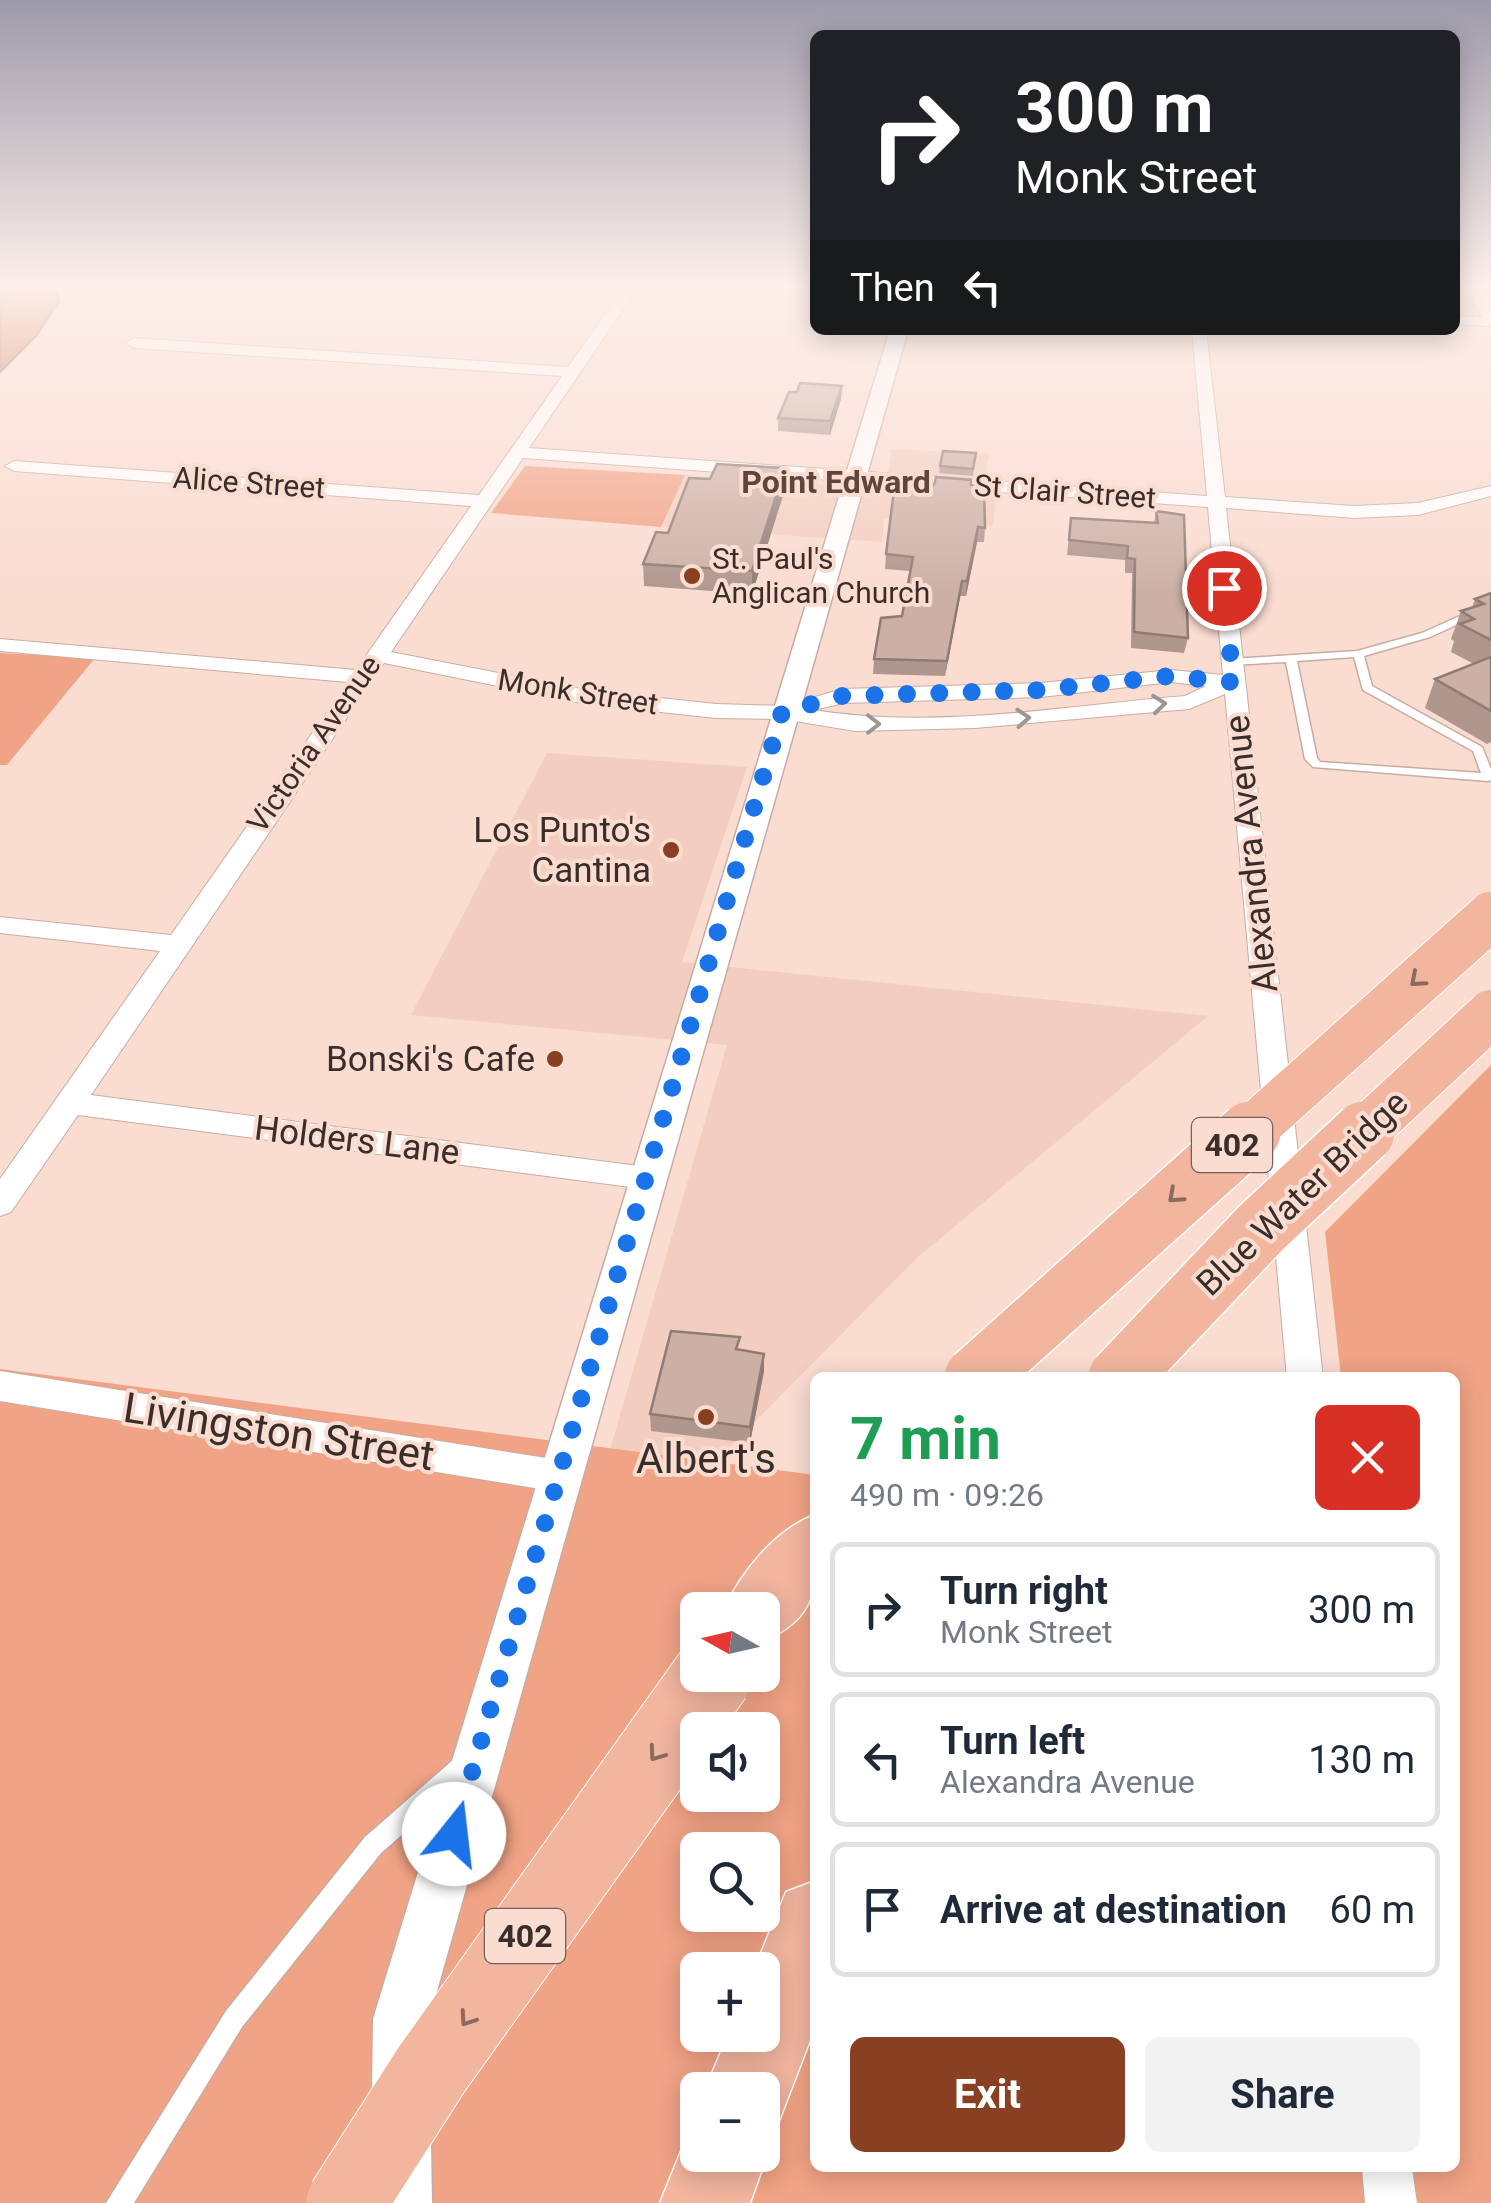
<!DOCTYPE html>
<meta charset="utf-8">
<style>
:root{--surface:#fff;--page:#f2f2f3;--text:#1f2937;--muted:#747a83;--line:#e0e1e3;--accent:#883f22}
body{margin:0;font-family:Roboto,sans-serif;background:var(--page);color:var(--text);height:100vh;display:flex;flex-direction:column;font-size:38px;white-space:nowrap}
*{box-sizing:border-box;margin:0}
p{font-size:32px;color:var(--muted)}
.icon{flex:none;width:55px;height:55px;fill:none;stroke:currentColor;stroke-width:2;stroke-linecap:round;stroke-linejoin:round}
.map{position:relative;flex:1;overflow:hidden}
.drawer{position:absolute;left:810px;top:1372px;width:650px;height:800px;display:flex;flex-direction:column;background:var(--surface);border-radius:15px;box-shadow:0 5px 25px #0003}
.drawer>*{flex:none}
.banner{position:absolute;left:810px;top:30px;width:650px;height:305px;border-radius:15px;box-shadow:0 5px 25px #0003;background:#202124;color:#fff;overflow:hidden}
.needle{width:65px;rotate:278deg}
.buttons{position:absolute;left:680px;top:1592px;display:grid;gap:20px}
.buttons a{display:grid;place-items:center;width:100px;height:100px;border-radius:15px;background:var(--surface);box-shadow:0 5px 25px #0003;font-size:50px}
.pin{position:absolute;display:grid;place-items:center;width:85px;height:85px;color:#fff;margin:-42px;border:5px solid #fff;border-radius:50%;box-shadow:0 2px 10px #0007}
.me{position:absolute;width:110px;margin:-55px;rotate:16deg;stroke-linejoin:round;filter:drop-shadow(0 0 8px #0008)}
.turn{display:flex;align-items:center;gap:35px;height:210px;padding:0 40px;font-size:45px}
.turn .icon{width:130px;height:130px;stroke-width:2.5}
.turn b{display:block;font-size:70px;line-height:85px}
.then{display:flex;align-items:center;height:95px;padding:0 40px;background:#0003;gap:20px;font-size:38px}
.round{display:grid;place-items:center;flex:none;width:105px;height:105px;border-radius:15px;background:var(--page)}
.overview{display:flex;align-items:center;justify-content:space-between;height:170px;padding:0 40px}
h1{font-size:60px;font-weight:700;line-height:75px;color:#1e9e55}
.cta{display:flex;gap:20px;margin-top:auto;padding:20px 40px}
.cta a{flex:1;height:115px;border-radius:15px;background:var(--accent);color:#fff;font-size:40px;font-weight:700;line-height:115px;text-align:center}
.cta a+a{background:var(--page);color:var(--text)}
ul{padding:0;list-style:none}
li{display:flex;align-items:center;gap:30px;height:135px;margin:0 20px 15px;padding:0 20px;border:5px solid var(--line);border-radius:15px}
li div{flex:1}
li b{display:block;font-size:38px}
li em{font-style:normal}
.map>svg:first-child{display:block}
</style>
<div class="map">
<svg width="1491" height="2203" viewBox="0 0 1491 2203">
<rect width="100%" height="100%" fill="#fadcd1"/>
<g fill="#f3cec0">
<path d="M892 449 990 454 984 473 999 474 993 526 884 518 882 542 661 527 685 475 885 489Z"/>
<path d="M547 753 747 767 682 962 1208 1016 917 1258 713 1464 610 1450 727 1045 411 1015Z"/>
</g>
<g fill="#f1a385" fill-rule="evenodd">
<path d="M525 466 685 475 661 527 491 513Z"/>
<path d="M0 653 95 658 7 765H0Z"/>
<path d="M1491 1065V2203H0V1369L815 1475V2168H1455V1378L1341 1377 1325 1232ZM698 1610H762V1675H698ZM698 1730H762V1795H698ZM698 1850H762V1915H698ZM698 1970H762V2035H698ZM698 2090H762V2155H698Z"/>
</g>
<path fill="#cd724e" stroke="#a15e43" stroke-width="2.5" d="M0 286H54L59 301 36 336 0 372Z"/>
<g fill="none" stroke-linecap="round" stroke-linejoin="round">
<g stroke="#c8aca2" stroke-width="3">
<g id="service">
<path d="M1491 602V609L1430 637 1364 656 1372 686 1482 747 1491 769V780L1488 781 1313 767 1305 759 1286 662 1231 665 1226 662 1231 659 1357 651 1422 633ZM1354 657 1363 690 1473 751 1481 773 1320 762 1317 758 1297 661Z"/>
<path d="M461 1757 469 1760 472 1768 469 1776 381 1853 242 2027 134 2203H106L226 2011 365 1837 453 1760Z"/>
</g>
</g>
<g stroke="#c8aca2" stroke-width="2">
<g id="minor">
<path d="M625 286H639L529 448 1207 496 1192 330H1206L1225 497 1354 506 1418 503 1491 486V496L1418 515 1354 518 1226 508 1323 1378H1287L1225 694 1189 709 975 728 855 731 783 719 716 718 586 704 384 663 91 1095 646 1167 657 1170 662 1178 657 1186 646 1189 78 1115 11 1212 0 1216V1179L160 951 0 933V917L171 935 348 682 0 651V639L356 670 471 506 14 471 5 466 14 461 479 495 562 376 134 348 126 343 134 338 568 367ZM523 458 1208 507 1223 675 1171 670 1041 683 842 689 785 706 716 704 586 690 391 652ZM1171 682 1206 686 1185 696C1064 706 934 730 814 710L843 703 1041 697Z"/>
<path d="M1467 286H1481L1491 306V326L1455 324V316L1482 317Z"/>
<path d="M0 1371 559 1460 572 1465 578 1476 572 1487 559 1492 0 1401Z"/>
<path d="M1362 2168H1412L1417 2203H1365Z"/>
</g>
</g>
<g stroke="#c8aca2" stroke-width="3">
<path id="tertiary" d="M890 330H908L429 2019 430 2092 421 2112 409 2117 423 2123 431 2144 432 2203H372L373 2144 381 2123 394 2118 381 2112 372 2092 373 2019Z"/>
</g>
<g stroke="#fff" stroke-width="3">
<g id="motorway">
<path d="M815 1515C815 1572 827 1616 762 1641V1610H724C741 1572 776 1529 815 1515Z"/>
<path d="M815 1881V2027L779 2121 762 2127V2090H705L728 2035H762V1970H754L786 1892Z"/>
<path d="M698 2121V2155H762V2143L767 2155 750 2203H660L692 2124Z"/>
</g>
</g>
<use href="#service" fill="#fff" fill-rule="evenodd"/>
<use href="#minor" fill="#fff" fill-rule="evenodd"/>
<use href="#tertiary" fill="#fff" fill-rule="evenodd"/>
<use href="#motorway" fill="#f2b59e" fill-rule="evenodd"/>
<g stroke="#fff" stroke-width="50" stroke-linecap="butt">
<g id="motorway-bridge-far2">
<path d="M1247 1134 1491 916"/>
<path d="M1362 1134 1491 1014"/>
</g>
</g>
<g stroke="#fff" stroke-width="64" stroke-linecap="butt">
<g id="motorway-bridge-far1">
<path d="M975 1378 1250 1132"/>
<path d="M1119 1378 1261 1228 1364 1132"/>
</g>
</g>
<g stroke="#fff" stroke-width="81" stroke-linecap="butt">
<path id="motorway-bridge" d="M346 2203 431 2070 713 1675"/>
</g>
<use href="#motorway-bridge-far2" stroke="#f2b59e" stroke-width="48"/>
<use href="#motorway-bridge-far1" stroke="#f2b59e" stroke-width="61"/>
<use href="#motorway-bridge" stroke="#f2b59e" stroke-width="79"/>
</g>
<g fill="#af978e">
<path d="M842 386 841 399 830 435 778 431V418L797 392Z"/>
<path d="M976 453 973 476 939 473 940 466Z"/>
<path d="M785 468V489L752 594 644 586 643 564 710 479Z"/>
<path d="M934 485H971L985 528 984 542H977L966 596H960L945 676 873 674 874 659 902 616 910 571 885 569 886 554Z"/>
<path d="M1156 511 1188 638 1184 653 1131 648 1132 573H1125V560L1067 555 1071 518 1154 523Z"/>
<path d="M1491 593V742L1487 744 1425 708 1435 679 1474 664 1451 652 1454 641 1451 639 1461 611 1472 608 1475 599Z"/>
<path d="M740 1349 764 1371 750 1443 651 1431 650 1414Z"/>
</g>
<g fill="#8f7b74">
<path d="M842 386 841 399 830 435V421Z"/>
<path d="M785 468V489L752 594V571Z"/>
<path d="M978 527 977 542 966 596 967 581Z"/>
<path d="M962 581 960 596 945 676 947 661Z"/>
<path d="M764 1354V1371L750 1443V1427Z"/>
</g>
<g fill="#ccb0a5" stroke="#8f7b74" stroke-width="2.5">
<path d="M800 383 842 386 830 421 778 418 789 392H797Z"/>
<path d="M943 451 976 453 973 469 940 466Z"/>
<path d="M717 464 785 468 752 571 643 564 656 532 668 533 689 478 710 479Z"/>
<path d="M936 477 971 480V485L984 486 985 528 978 527 967 581H962L947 661 874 659 881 618 902 616 913 557 886 554 895 482 934 485Z"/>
<path d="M1156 511 1184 515 1188 638 1134 632 1135 559 1127 558 1128 546 1069 540 1071 518 1158 523Z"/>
<path d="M1491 593V640L1460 624 1474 619 1461 611 1484 604 1475 599Z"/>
<path d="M1491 657V711L1435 679Z"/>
<path d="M671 1331 740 1337 736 1349 764 1354 750 1427 650 1414Z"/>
</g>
<defs><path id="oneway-chevron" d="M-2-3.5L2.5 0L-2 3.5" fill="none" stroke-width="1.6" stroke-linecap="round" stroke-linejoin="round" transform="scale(2.5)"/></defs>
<g stroke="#9c9694">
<use href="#oneway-chevron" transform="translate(1159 704) rotate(-6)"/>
<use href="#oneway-chevron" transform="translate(1023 718) rotate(-4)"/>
<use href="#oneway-chevron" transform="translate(873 724)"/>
</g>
<g stroke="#8c6b5e">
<use href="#oneway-chevron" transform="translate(1417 980) rotate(139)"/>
<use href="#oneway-chevron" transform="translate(1175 1196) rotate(138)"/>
<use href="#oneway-chevron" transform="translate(656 1754) rotate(126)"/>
<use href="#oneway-chevron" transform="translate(467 2019) rotate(125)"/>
</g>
<linearGradient id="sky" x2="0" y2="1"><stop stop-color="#9d9aaa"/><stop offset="0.48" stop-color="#fdefea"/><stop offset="1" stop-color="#fdefea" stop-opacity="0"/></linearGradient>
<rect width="1491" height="595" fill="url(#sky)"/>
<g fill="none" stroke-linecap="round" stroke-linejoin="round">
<path stroke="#1a73e8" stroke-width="18" stroke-dasharray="0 32.4" d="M454 1834 782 712 842 696 1041 690 1170 676 1233 682 1224 588"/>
</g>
<g fill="#883f22" stroke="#fadcd1" stroke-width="4">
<circle cx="692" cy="576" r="10"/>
<circle cx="671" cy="850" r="10"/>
<circle cx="555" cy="1059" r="10"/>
<circle cx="706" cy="1417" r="10"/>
</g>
<g text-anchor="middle" stroke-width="8" stroke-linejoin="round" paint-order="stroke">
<g font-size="30" fill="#392e2a" stroke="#fadcd1">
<text transform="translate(249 483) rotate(4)" y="10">Alice Street</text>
<text transform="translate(1065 492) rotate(4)" y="10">St Clair Street</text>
<text transform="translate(578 692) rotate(9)" y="10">Monk Street</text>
<text transform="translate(314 744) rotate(-55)" y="10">Victoria Avenue</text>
</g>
<g font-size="30" fill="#392e2a" stroke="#fadcd1" text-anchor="start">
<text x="712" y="569">St. Paul's<tspan x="712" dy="34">Anglican Church</tspan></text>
</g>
<g font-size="32" font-weight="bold" fill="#5d463d" stroke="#fadcd1">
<text x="836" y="493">Point Edward</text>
</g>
<g fill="#fadcd1" stroke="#73625c" stroke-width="2.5">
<rect x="1192" y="1118" width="80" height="54" rx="8"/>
<rect x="485" y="1909" width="80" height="54" rx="8"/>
</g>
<g font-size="32" font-weight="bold" fill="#392e2a">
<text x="1232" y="1156">402</text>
<text x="525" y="1947">402</text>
</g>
<g font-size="35" fill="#392e2a" stroke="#fadcd1" text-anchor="end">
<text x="651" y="842">Los Punto's<tspan x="651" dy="40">Cantina</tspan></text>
<text x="535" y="1071">Bonski's Cafe</text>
</g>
<g font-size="35" fill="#392e2a" stroke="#fadcd1">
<text transform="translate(1251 854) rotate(-96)" y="12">Alexandra Avenue</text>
<text transform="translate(357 1140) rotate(7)" y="12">Holders Lane</text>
<text transform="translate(1302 1193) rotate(-44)" y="12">Blue Water Bridge</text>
</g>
<g font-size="42" fill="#392e2a" stroke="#fadcd1">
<text transform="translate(279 1431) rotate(9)" y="15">Livingston Street</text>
</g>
<g font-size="42" fill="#392e2a" stroke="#fadcd1">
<text x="706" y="1473">Albert's</text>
</g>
</g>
</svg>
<div class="buttons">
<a><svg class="needle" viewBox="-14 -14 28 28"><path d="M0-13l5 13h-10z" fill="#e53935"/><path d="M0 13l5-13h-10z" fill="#747a83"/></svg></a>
<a><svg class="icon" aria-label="sound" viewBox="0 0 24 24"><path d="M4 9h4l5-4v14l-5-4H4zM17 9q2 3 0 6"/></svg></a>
<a><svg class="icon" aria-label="search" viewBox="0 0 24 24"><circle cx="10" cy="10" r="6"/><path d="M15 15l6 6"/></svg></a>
<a>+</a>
<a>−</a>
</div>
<div class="pin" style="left:1224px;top:588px;background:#d93025"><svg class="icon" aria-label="arrive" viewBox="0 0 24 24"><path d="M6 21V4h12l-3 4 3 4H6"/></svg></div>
<svg class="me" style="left:454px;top:1834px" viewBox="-20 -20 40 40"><circle r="19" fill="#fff"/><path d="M0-13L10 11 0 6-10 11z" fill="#1a73e8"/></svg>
<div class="banner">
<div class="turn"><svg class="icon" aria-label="right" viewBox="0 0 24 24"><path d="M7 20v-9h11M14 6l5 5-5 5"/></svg><div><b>300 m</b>Monk Street</div></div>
<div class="then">Then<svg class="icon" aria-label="left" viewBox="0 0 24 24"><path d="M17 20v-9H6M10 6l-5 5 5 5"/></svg></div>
</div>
<section class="drawer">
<div class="overview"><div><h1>7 min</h1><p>490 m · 09:26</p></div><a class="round" style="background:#d93025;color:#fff"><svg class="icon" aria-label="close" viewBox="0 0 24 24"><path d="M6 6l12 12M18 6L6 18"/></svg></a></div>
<ul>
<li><svg class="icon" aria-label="right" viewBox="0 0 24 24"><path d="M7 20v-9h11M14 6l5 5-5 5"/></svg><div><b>Turn right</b><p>Monk Street</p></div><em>300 m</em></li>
<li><svg class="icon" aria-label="left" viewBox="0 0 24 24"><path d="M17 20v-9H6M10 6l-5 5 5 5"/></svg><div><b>Turn left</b><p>Alexandra Avenue</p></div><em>130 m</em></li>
<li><svg class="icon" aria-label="arrive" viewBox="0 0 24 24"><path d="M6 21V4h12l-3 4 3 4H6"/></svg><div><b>Arrive at destination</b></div><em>60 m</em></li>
</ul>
<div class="cta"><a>Exit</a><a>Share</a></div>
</section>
</div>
